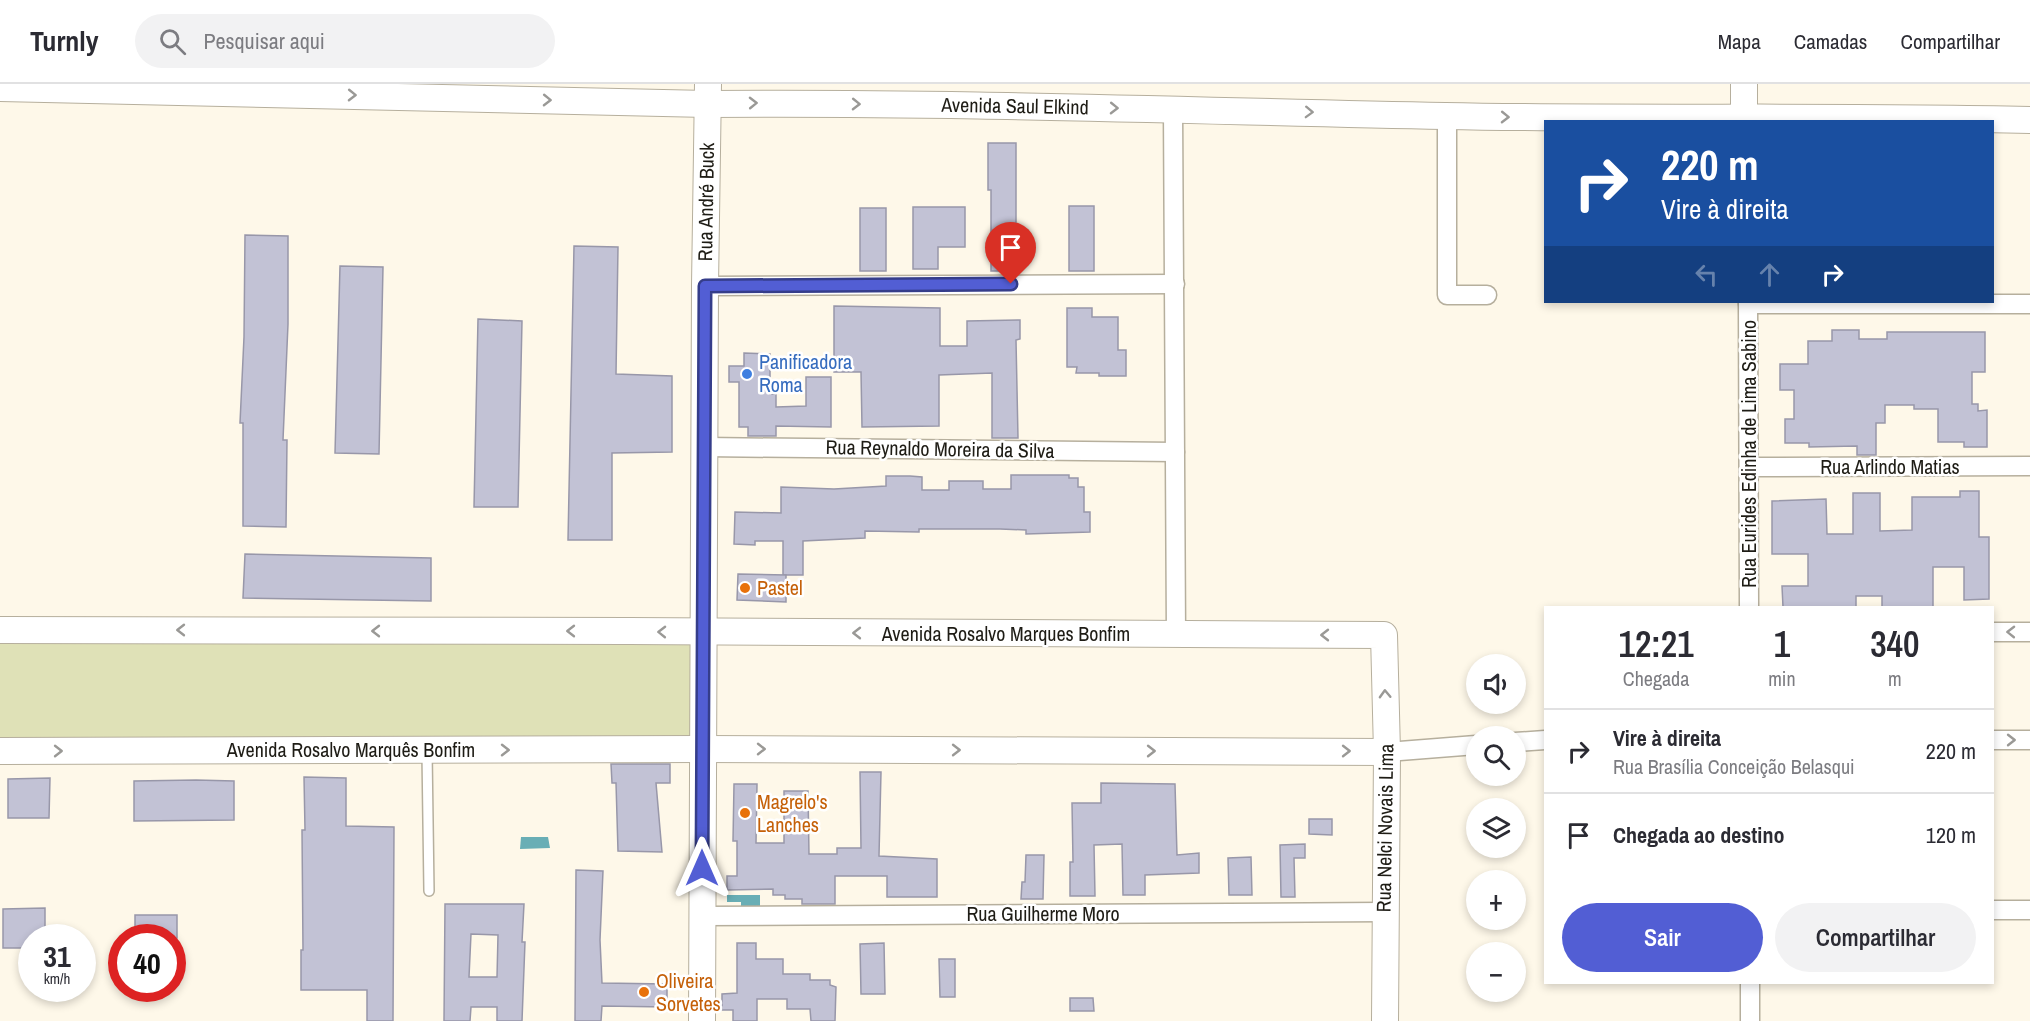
<!DOCTYPE html>
<html lang="pt">
<meta charset="utf-8">
<style>
:root{--surface:#fff;--page:#f2f2f3;--text:#2b2b33;--muted:#7c7c81;--line:#e1e1e2;--accent:#525ed4}
body{margin:0;font-family:"Archivo Narrow",sans-serif;background:var(--page);color:var(--text);height:100vh;display:flex;flex-direction:column;font-size:22px;white-space:nowrap}
*{box-sizing:border-box;margin:0}
p{font-size:20px;color:var(--muted)}
.icon{flex:none;width:33px;height:33px;fill:none;stroke:currentColor;stroke-width:2;stroke-linecap:round;stroke-linejoin:round}
.map{position:relative;flex:1;overflow:hidden}
.panel{position:absolute;left:1544px;top:522px;width:450px;height:378px;display:flex;flex-direction:column;background:var(--surface);border-radius:0px;box-shadow:0 3px 9px #0003}
.panel>*{flex:none}
.hud{position:absolute;left:1544px;top:36px;width:450px;height:183px;border-radius:0px;box-shadow:0 3px 9px #0003;background:#1a4fa0;color:#fff;overflow:hidden}
.fabs{position:absolute;left:1466px;top:570px;display:grid;gap:12px}
.fabs a{display:grid;place-items:center;width:60px;height:60px;border-radius:50%;background:var(--surface);box-shadow:0 3px 9px #0003;font-size:30px}
.speed{position:absolute;left:18px;top:840px;display:flex;gap:12px;font-size:30px;font-weight:700;text-align:center}
.speed>*{display:grid;place-content:center;width:78px;height:78px;border-radius:50%;background:var(--surface);box-shadow:0 3px 9px #0003;line-height:1}
.speed small{font-size:15px;font-weight:400}
.speed .limit{border:9px solid #d22;background:#fff;color:#111}
.pin{position:absolute;display:grid;place-items:center;width:51px;height:51px;color:#fff;margin:-62px -26px;border-radius:50% 50% 50% 0;rotate:-45deg;box-shadow:0 0 6px #0007}
.pin .icon{rotate:45deg}
.me{position:absolute;width:66px;margin:-33px;rotate:0deg;stroke-linejoin:round;filter:drop-shadow(0 0 4px #0008)}
.turn{display:flex;align-items:center;gap:21px;height:126px;padding:0 18px;font-size:27px}
.turn .icon{width:78px;height:78px;stroke-width:2.5}
.turn b{display:block;font-size:42px;line-height:51px}
.lanes{display:flex;align-items:center;height:57px;padding:0 18px;background:#0003;justify-content:center;gap:30px;direction:ltr}
.lanes .off{opacity:.35}
.eta{display:flex;justify-content:space-evenly;align-items:center;height:102px;text-align:center}
.eta b{font-size:36px;font-weight:600;line-height:42px}
.primary-button{display:flex;gap:12px;margin-top:auto;padding:12px 18px}
.primary-button a{flex:1;height:69px;border-radius:36px;background:var(--accent);color:#fff;font-size:24px;font-weight:600;line-height:69px;text-align:center}
.primary-button a+a{background:var(--page);color:var(--text)}
ul{padding:0;list-style:none}
li{display:flex;align-items:center;gap:18px;height:84px;padding:0 18px;border-top:2px solid var(--line)}
li div{flex:1}
li b{display:block;font-size:22px}
li em{font-style:normal}
header{display:flex;align-items:center;gap:36px;box-sizing:border-box;height:84px;padding:0 30px;background:var(--surface);border-bottom:2px solid var(--line)}
header strong{font-size:28px}
nav{display:flex;gap:33px;margin-inline-start:auto;font-size:21px}
.search{width:420px;height:54px;background:var(--page);display:flex;align-items:center;gap:15px;box-sizing:border-box;padding:0 21px;border-radius:33px;color:var(--muted);font-size:22px}
.map>svg:first-child{display:block}
</style>
<header>
<strong>Turnly</strong>
<div class="search"><svg class="icon" aria-label="search" viewBox="0 0 24 24"><circle cx="10" cy="10" r="6"/><path d="M15 15l6 6"/></svg>Pesquisar aqui</div>
<nav><a>Mapa</a><a>Camadas</a><a>Compartilhar</a></nav>
</header>
<div class="map">
<svg width="2030" height="937" viewBox="0 0 2030 937">
<rect width="100%" height="100%" fill="#fef8e9"/>
<path fill="#dfe1b7" d="M680 557 693 558 694 650 686 654H0V560Z"/>
<g fill="#69aeb5">
<path d="M521 753H548L550 764 520 765Z"/>
<path d="M727 811H760V822H741V818H727Z"/>
</g>
<g fill="#c2c2d5" stroke="#9897a9" stroke-width="1.5" fill-rule="evenodd">
<path d="M988 59H1016V187H991V106H988Z"/>
<rect x="1069" y="122" width="25" height="65"/>
<path d="M913 123H965V163H938V185H913Z"/>
<rect x="860" y="124" width="26" height="63"/>
<path d="M245 151 288 152V240L283 356H287L286 443 243 442V339H240L244 253Z"/>
<path d="M574 162 618 163 616 290 672 292V368L612 369V456H568Z"/>
<path d="M340 182 383 183 379 370 335 369Z"/>
<path d="M834 222 940 224V262H967V237L1020 236V255L1016 256 1018 354H992V289L939 291V342L862 343 861 288H834Z"/>
<path d="M1067 224H1092V233H1118V266H1126V292H1099V289H1076L1077 283H1067Z"/>
<path d="M478 235 522 237 518 423H474Z"/>
<path d="M1832 246H1859V255H1887V248H1985V288H1972V320H1978V327L1987 326V363H1964V358H1938V325H1914V321H1885V339H1876V371H1857V362L1809 363V359H1785V335H1794V306H1780V280H1808V257H1832Z"/>
<path d="M744 269 770 270V310H776V323L806 322V293H831V343L776 342V352H748V343H739V298H729V282H744Z"/>
<path d="M1011 391H1069V394H1078V403H1084V428H1090V448L1026 450V446L1000 445H919V448L865 447V454L803 457V491H783V457H755V461L734 460 735 428 781 429V403L834 405 886 402V392H910L922 393V406H949V397H983V405H1011Z"/>
<path d="M1960 407H1979V453H1989V515L1964 516V483H1933V524H1882V512H1856V524L1783 523 1782 502H1808V470H1772V417L1826 415 1827 450H1853V409H1880V447L1912 446V413H1960Z"/>
<path d="M245 470 431 474V517L243 514Z"/>
<path d="M738 490 786 491V518L737 516Z"/>
<path d="M611 680H670V699H656L662 768 618 767 616 699H612Z"/>
<path d="M860 688H881L879 772 937 775V813H887V792H835V820H802V815H785V811H773V805L727 806V792H737V757H733L734 700H757L756 759H784V707H808L809 770H837V764H861Z"/>
<path d="M304 693 346 694V742L394 743 393 937H367V906H301V866H303L302 746H305Z"/>
<path d="M50 694 49 734H8V695Z"/>
<path d="M196 696 234 697V736L134 737V697Z"/>
<path d="M1101 699 1175 700 1177 771 1199 769V789L1145 791V811H1123L1122 760 1094 761 1095 812H1070V778H1073L1072 719H1101Z"/>
<path d="M1309 735H1332V751L1309 750Z"/>
<path d="M1305 760V774H1294L1295 813H1281L1280 761Z"/>
<path d="M1026 771H1044L1043 815H1021L1022 798H1025Z"/>
<path d="M1251 773 1252 811H1229L1228 774Z"/>
<path d="M576 786 603 787 600 856 602 899 667 900V923L602 922 601 937H575Z"/>
<path d="M445 820H524L522 858H525L522 937H497V923H471L470 937H444ZM471 850 498 851 497 893H469Z"/>
<path d="M45 824V854H32V864H3V825Z"/>
<path d="M135 831H177V854H138V850H135Z"/>
<path d="M737 859H756V875H783V890H810V896H830V901L836 903 835 937H811L810 925H787V915H757V937H733V926H722V910L737 909Z"/>
<path d="M884 859 885 910H861L860 860Z"/>
<path d="M939 875H955V913H940Z"/>
<path d="M1070 914H1093L1094 927H1070Z"/>
</g>
<g fill="none" stroke-linecap="round" stroke-linejoin="round">
<g stroke="#b6af9d" stroke-width="12">
<path id="lane" d="M427 668 429 807"/>
</g>
<g stroke="#b6af9d" stroke-width="21">
<g id="street">
<path d="M1173 25 1176 551"/>
<path d="M1447 32V211H1487"/>
<path d="M705 202 1175 200"/>
<path d="M1748 218 1749 524"/>
<path d="M1748 220H2030"/>
<path d="M705 363 1175 368"/>
<path d="M1749 383 2030 382"/>
<path d="M1992 548H2030"/>
<path d="M1992 656H2030"/>
<path d="M1515 658 1545 656"/>
<path d="M1387 668 1476 661"/>
<path d="M1992 826H2030"/>
<path d="M702 832 1384 828"/>
<path d="M1750 898V937"/>
</g>
</g>
<g stroke="#b6af9d" stroke-width="28">
<g id="secondary">
<path d="M1744 0V35"/>
<path d="M0 4 707 20C953 18 1199 27 1445 32 1640 36 1835 31 2030 36"/>
<path d="M0 546 629 547 1384 551 1387 668 1385 937"/>
<path d="M0 667 703 665 1387 668"/>
<path d="M702 937 705 202 708 0"/>
</g>
</g>
<use href="#lane" stroke="#fff" stroke-width="9"/>
<use href="#street" stroke="#fff" stroke-width="18"/>
<use href="#secondary" stroke="#fff" stroke-width="26"/>
</g>
<defs><path id="oneway-chevron" d="M-2-3.5L2.5 0L-2 3.5" fill="none" stroke-width="1.6" stroke-linecap="round" stroke-linejoin="round" transform="scale(1.5)"/></defs>
<g stroke="#9a9996">
<use href="#oneway-chevron" transform="translate(352 11) rotate(1)"/>
<use href="#oneway-chevron" transform="translate(547 16) rotate(1)"/>
<use href="#oneway-chevron" transform="translate(753 19) rotate(-1)"/>
<use href="#oneway-chevron" transform="translate(856 20) rotate(1)"/>
<use href="#oneway-chevron" transform="translate(1114 24) rotate(1)"/>
<use href="#oneway-chevron" transform="translate(1309 28) rotate(2)"/>
<use href="#oneway-chevron" transform="translate(1505 33) rotate(1)"/>
<use href="#oneway-chevron" transform="translate(181 546) rotate(-180)"/>
<use href="#oneway-chevron" transform="translate(376 547) rotate(-180)"/>
<use href="#oneway-chevron" transform="translate(571 547) rotate(-180)"/>
<use href="#oneway-chevron" transform="translate(662 548) rotate(-179)"/>
<use href="#oneway-chevron" transform="translate(2011 548) rotate(-179)"/>
<use href="#oneway-chevron" transform="translate(857 549) rotate(-180)"/>
<use href="#oneway-chevron" transform="translate(1325 551) rotate(-180)"/>
<use href="#oneway-chevron" transform="translate(1385 610) rotate(-92)"/>
<use href="#oneway-chevron" transform="translate(2011 656)"/>
<use href="#oneway-chevron" transform="translate(761 665)"/>
<use href="#oneway-chevron" transform="translate(505 666)"/>
<use href="#oneway-chevron" transform="translate(956 666)"/>
<use href="#oneway-chevron" transform="translate(58 667)"/>
<use href="#oneway-chevron" transform="translate(1151 667)"/>
<use href="#oneway-chevron" transform="translate(1346 667)"/>
</g>
<g fill="none" stroke-linecap="round" stroke-linejoin="round">
<g stroke="#353d8a" stroke-width="15">
<path id="route" d="M702 784 705 202 1011 200"/>
</g>
<use href="#route" stroke="#525ed4" stroke-width="10"/>
</g>
<circle fill="#3f7fe0" stroke="#fff" stroke-width="2" cx="747" cy="290" r="6"/>
<g fill="#e8710a" stroke="#fff" stroke-width="2">
<circle cx="745" cy="504" r="6"/>
<circle cx="745" cy="729" r="6"/>
<circle cx="644" cy="908" r="6"/>
</g>
<g text-anchor="middle" stroke-width="5" stroke-linejoin="round" paint-order="stroke">
<g font-size="20" fill="#1e1c15" stroke="#fff">
<text transform="translate(1015 22) rotate(1)" y="7">Avenida Saul Elkind</text>
<text transform="translate(706 118) rotate(-89)" y="7">Rua André Buck</text>
<text transform="translate(940 365) rotate(1)" y="7">Rua Reynaldo Moreira da Silva</text>
<text transform="translate(1749 370) rotate(-90)" y="7">Rua Eurides Edinha de Lima Sabino</text>
<text x="1890" y="390">Rua Arlindo Matias</text>
<text x="1006" y="557">Avenida Rosalvo Marques Bonfim</text>
<text x="351" y="673">Avenida Rosalvo Marquês Bonfim</text>
<text transform="translate(1385 744) rotate(-89)" y="7">Rua Nelci Novais Lima</text>
<text x="1043" y="837">Rua Guilherme Moro</text>
</g>
<g font-size="20" fill="#366cbe" stroke="#fff" text-anchor="start">
<text x="759" y="285">Panificadora<tspan x="759" dy="23">Roma</tspan></text>
</g>
<g font-size="20" fill="#c56008" stroke="#fff" text-anchor="start">
<text x="757" y="511">Pastel</text>
<text x="757" y="725">Magrelo's<tspan x="757" dy="23">Lanches</tspan></text>
<text x="656" y="904">Oliveira<tspan x="656" dy="23">Sorvetes</tspan></text>
</g>
</g>
</svg>
<div class="fabs">
<a><svg class="icon" aria-label="sound" viewBox="0 0 24 24"><path d="M4 9h4l5-4v14l-5-4H4zM17 9q2 3 0 6"/></svg></a>
<a><svg class="icon" aria-label="search" viewBox="0 0 24 24"><circle cx="10" cy="10" r="6"/><path d="M15 15l6 6"/></svg></a>
<a><svg class="icon" aria-label="layers" viewBox="0 0 24 24"><path d="M12 4l9 5-9 5-9-5zM3 14l9 5 9-5"/></svg></a>
<a>+</a>
<a>−</a>
</div>
<div class="speed"><div>31<small>km/h</small></div><div class="limit">40</div></div>
<div class="pin" style="left:1011px;top:200px;background:#d93025"><svg class="icon" aria-label="arrive" viewBox="0 0 24 24"><path d="M6 21V4h12l-3 4 3 4H6"/></svg></div>
<svg class="me" style="left:702px;top:784px" viewBox="-20 -20 40 40"><path d="M0-17L14 15 0 8-14 15z" fill="#525ed4" stroke="#fff" stroke-width="4"/></svg>
<div class="hud">
<div class="turn"><svg class="icon" aria-label="right" viewBox="0 0 24 24"><path d="M7 20v-9h11M14 6l5 5-5 5"/></svg><div><b>220 m</b>Vire à direita</div></div>
<div class="lanes"><svg class="icon off" aria-label="left" viewBox="0 0 24 24"><path d="M17 20v-9H6M10 6l-5 5 5 5"/></svg><svg class="icon off" aria-label="ahead" viewBox="0 0 24 24"><path d="M12 20V5M6 11l6-6 6 6"/></svg><svg class="icon" aria-label="right" viewBox="0 0 24 24"><path d="M7 20v-9h11M14 6l5 5-5 5"/></svg></div>
</div>
<section class="panel">
<div class="eta">
<div><b>12:21</b><p>Chegada</p></div>
<div><b>1</b><p>min</p></div>
<div><b>340</b><p>m</p></div>
</div>
<ul>
<li><svg class="icon" aria-label="right" viewBox="0 0 24 24"><path d="M7 20v-9h11M14 6l5 5-5 5"/></svg><div><b>Vire à direita</b><p>Rua Brasília Conceição Belasqui</p></div><em>220 m</em></li>
<li><svg class="icon" aria-label="arrive" viewBox="0 0 24 24"><path d="M6 21V4h12l-3 4 3 4H6"/></svg><div><b>Chegada ao destino</b></div><em>120 m</em></li>
</ul>
<div class="primary-button"><a>Sair</a><a>Compartilhar</a></div>
</section>
</div>
